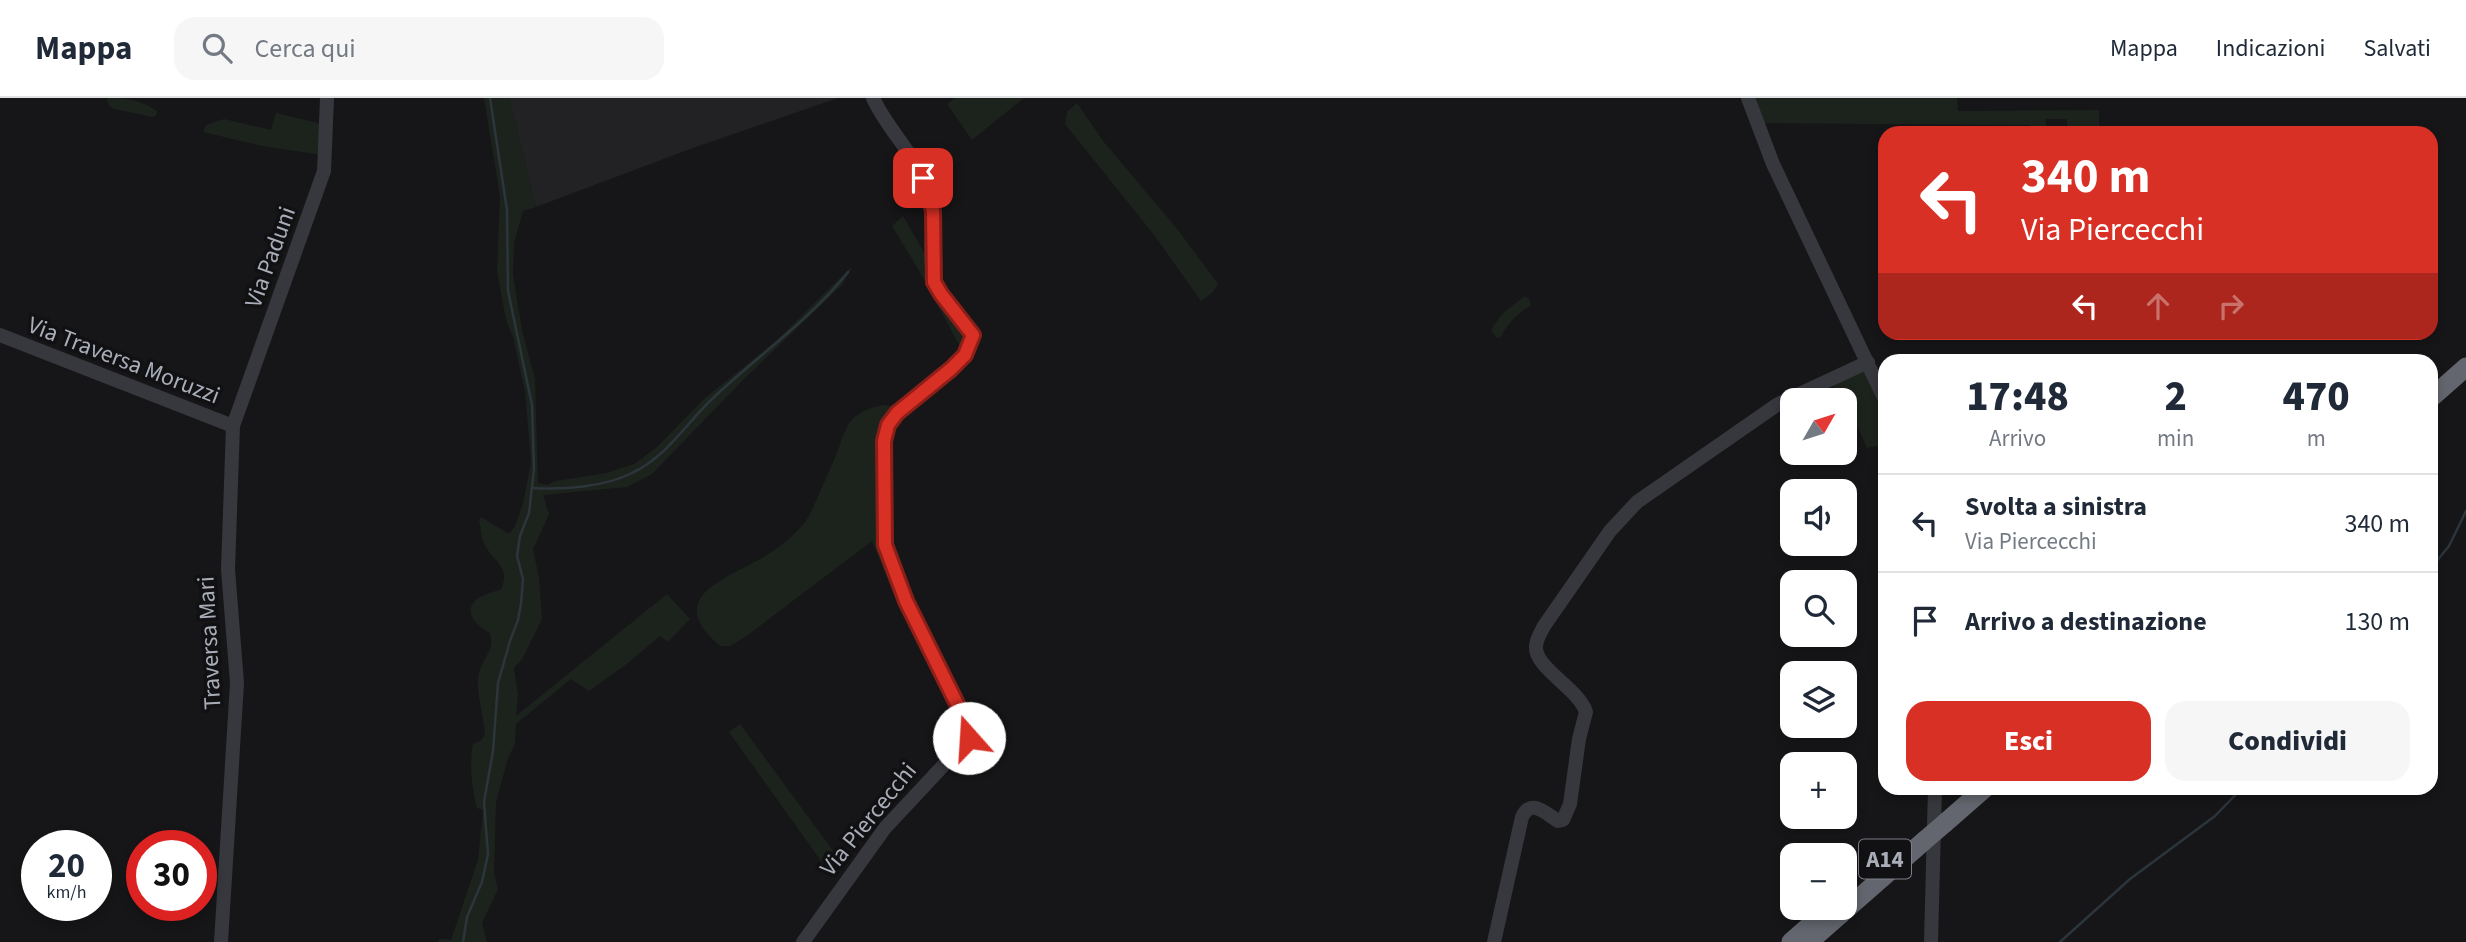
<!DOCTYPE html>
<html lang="it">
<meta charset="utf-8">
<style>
:root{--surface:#fff;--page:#f6f6f7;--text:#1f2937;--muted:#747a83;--line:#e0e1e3;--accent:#d93025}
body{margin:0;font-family:"Source Sans 3",sans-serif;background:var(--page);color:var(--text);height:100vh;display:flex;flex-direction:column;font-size:26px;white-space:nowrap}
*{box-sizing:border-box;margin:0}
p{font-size:23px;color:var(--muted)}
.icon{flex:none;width:38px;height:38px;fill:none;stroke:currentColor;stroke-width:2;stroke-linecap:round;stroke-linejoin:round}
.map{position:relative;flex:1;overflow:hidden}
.drawer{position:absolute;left:1878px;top:256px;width:560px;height:441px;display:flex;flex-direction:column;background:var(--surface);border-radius:21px;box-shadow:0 4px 10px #0003}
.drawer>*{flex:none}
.guide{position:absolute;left:1878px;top:28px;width:560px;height:214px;border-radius:21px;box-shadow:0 4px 10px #0003;background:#d93025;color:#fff;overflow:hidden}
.needle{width:46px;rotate:51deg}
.tools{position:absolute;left:1780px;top:290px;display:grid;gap:14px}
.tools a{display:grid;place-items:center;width:77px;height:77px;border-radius:14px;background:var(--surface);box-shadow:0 4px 10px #0003;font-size:35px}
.speed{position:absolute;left:21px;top:732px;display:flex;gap:14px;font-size:35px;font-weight:700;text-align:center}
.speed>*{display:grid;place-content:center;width:91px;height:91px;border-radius:50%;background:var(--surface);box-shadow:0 4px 10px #0003;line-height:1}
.speed small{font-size:18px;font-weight:400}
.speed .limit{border:10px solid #d22;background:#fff;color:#111}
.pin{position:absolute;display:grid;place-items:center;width:60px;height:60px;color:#fff;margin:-30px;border-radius:14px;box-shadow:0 4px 10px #0006}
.me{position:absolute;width:77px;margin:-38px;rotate:341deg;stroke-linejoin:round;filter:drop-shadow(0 0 5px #0008)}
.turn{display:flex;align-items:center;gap:24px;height:147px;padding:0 28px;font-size:32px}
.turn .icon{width:91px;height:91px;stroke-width:2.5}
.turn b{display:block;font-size:49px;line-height:60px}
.lanes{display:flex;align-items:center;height:66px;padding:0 28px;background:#0003;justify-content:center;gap:35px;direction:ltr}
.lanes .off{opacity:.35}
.eta{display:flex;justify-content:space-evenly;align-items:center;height:119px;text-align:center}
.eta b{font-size:42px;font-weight:800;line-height:49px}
.button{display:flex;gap:14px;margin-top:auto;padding:14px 28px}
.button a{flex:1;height:80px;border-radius:21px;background:var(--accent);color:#fff;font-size:28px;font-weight:800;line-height:80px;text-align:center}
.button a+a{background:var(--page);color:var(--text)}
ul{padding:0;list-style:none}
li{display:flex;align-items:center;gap:21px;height:98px;padding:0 28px;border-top:2px solid var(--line)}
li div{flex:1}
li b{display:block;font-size:26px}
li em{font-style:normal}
header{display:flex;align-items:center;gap:42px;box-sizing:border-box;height:98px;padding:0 35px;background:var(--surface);border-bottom:2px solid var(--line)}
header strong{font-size:33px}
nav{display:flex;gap:38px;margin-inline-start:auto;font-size:24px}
.search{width:490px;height:63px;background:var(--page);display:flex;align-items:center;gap:18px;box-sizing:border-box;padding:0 24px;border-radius:21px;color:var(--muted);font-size:26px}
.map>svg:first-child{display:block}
</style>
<header>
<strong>Mappa</strong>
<div class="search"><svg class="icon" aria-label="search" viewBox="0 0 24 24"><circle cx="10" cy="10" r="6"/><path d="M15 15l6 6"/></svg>Cerca qui</div>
<nav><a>Mappa</a><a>Indicazioni</a><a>Salvati</a></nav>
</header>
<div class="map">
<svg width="2466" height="844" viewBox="0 0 2466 844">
<rect width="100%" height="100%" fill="#161618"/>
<path fill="#222225" d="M509 0H838L693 50 536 109Z"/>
<g fill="#1c231d">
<path d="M107 0C126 0 141 2 157 13L156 18 152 19 115 11 109 8Z"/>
<path d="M484 0H509L536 109 523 113 514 145 513 177 522 232 535 281 538 385 547 387 556 383 606 375 634 366 656 350 705 300 776 243 849 171 852 170 842 187 745 280 652 376 627 389 543 397 549 416 533 451 539 480 542 521 522 561 514 570 518 596 516 618 667 496 690 521 668 544 660 538 628 565 589 593 571 581 516 626 515 646 508 660 496 704 494 775 498 791 482 825 487 844H438L439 841 451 842 478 762 483 712 477 710C472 691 469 665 473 646L480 643 485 637C484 617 475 594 479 575 482 561 497 550 489 534 478 529 463 515 475 503 482 496 492 495 501 491 512 467 491 463 484 445 481 439 481 429 479 422L481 419 509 436 515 428 523 406 531 364 525 293 513 239 506 222 497 173 500 98Z"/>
<path d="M955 0H1024L972 42 947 6Z"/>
<path d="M1753 0H1957L1958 13 2099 12V35H2067V21H2046V35H2031L2030 27 1760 25Z"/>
<path d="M1077 5 1103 43 1178 132 1218 186 1213 194 1201 203 1155 138 1065 26 1067 14Z"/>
<path d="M276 15 318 25 323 29 322 57 262 48 203 34 206 27 224 21 271 32Z"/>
<path d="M903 118 972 237 963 254 917 169 892 128Z"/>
<path d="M1525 198 1530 202V208C1517 216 1508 225 1501 239L1497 240 1491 232 1502 216Z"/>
<path d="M1866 267 1885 311V363L1877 348 1867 350 1852 316 1846 317 1844 303H1840L1831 284Z"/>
<path d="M884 307 899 309 887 325 882 413 905 502 897 503 872 443 745 539 730 548H720C658 495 736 479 773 453 785 445 803 430 810 416 819 396 828 377 836 357 840 347 843 336 848 327 855 315 871 309 884 307Z"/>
<path d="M740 626 842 765 831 777 729 634Z"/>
</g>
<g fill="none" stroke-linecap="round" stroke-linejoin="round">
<g stroke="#2c353c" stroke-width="2.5">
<path d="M532 390C563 392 604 389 632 375 666 359 685 327 711 302 756 259 809 223 848 174"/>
<path d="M2431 470 2449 448 2466 413"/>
<path d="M463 844 467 819 482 784 488 756 484 704 493 653 498 585 510 543 518 522 521 506 523 481 517 458 520 438 529 415 534 372 532 307 508 193 507 112 490 0"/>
<path d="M2060 844 2130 781 2215 718 2242 690"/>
</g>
<g stroke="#37383d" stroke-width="14">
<path d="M1748 0 1773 66 1885 302"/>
<path d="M0 237 233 328"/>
<path d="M221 844 237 585 228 471 233 328 324 73 327 0"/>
<path d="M803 844 885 730 969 640 967 626 906 504 885 447 884 343 888 327 897 315 951 271 965 257 973 237C962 221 942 204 935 185 926 157 938 121 926 88 915 56 887 31 873 0"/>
<path d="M1494 844 1522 719C1531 700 1545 715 1558 723L1563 722 1570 706 1579 641 1586 614C1579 591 1535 570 1536 549 1536 541 1541 534 1544 528L1610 433 1637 404 1778 306 1868 264"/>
<path d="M1931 844 1935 690"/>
</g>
<g stroke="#63666e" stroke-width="19">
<path d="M2431 300 2466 269"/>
<path d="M1945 725 1985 690"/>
<path d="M1791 844 1816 822"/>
<path d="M1809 844 1924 743"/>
</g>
<path stroke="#63666e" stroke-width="19" d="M1924 743 1945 725"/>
</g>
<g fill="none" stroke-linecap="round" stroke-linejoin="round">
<g stroke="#8d1f18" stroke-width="18">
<path id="route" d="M923 80 933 113 934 184 941 196 973 237 965 257 951 271 897 315 888 327 884 343 885 447 906 503 967 626 969 640"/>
</g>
<use href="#route" stroke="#d93025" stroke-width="12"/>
</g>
<g text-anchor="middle" stroke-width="7" stroke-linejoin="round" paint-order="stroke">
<rect fill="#111113" stroke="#7b7e86" stroke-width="2" x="1859" y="741.5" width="52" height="39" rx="5"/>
<g font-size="23" font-weight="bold" fill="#a8adb8">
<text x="1885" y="769">A14</text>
</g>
<g font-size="24" fill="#a8adb8" stroke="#111113">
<text transform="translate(270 159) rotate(-70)" y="8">Via Paduni</text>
<text transform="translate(124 262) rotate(21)" y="8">Via Traversa Moruzzi</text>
<text transform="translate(209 545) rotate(-93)" y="8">Traversa Mari</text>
<text transform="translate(868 721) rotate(-51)" y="8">Via Piercecchi</text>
</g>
</g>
</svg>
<div class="tools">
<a><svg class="needle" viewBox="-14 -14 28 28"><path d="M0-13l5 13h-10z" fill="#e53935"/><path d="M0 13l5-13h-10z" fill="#747a83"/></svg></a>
<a><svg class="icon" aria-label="sound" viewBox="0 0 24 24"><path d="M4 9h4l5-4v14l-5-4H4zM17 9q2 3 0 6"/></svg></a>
<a><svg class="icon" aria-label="search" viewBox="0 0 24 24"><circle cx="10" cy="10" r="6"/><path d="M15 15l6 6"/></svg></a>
<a><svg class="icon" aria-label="layers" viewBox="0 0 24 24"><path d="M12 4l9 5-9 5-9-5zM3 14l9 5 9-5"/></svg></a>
<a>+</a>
<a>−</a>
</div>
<div class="speed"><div>20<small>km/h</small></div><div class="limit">30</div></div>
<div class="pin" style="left:923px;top:80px;background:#d93025"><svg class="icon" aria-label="arrive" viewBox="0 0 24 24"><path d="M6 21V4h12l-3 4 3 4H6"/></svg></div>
<svg class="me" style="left:969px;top:640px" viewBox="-20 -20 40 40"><circle r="19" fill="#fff"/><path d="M0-13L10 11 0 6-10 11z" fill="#d93025"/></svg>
<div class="guide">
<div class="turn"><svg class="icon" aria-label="left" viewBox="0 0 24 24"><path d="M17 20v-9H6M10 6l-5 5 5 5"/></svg><div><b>340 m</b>Via Piercecchi</div></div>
<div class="lanes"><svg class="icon" aria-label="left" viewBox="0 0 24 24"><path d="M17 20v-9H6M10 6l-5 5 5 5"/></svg><svg class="icon off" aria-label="ahead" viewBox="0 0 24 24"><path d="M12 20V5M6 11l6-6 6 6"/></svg><svg class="icon off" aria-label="right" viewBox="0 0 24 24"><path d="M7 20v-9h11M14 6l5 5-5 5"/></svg></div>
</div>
<section class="drawer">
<div class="eta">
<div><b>17:48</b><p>Arrivo</p></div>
<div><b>2</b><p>min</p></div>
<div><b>470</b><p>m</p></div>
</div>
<ul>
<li><svg class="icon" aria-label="left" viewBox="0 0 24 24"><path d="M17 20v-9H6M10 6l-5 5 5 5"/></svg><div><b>Svolta a sinistra</b><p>Via Piercecchi</p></div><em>340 m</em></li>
<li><svg class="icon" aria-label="arrive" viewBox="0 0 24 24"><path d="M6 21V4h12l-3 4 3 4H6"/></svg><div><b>Arrivo a destinazione</b></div><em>130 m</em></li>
</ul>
<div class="button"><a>Esci</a><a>Condividi</a></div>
</section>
</div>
